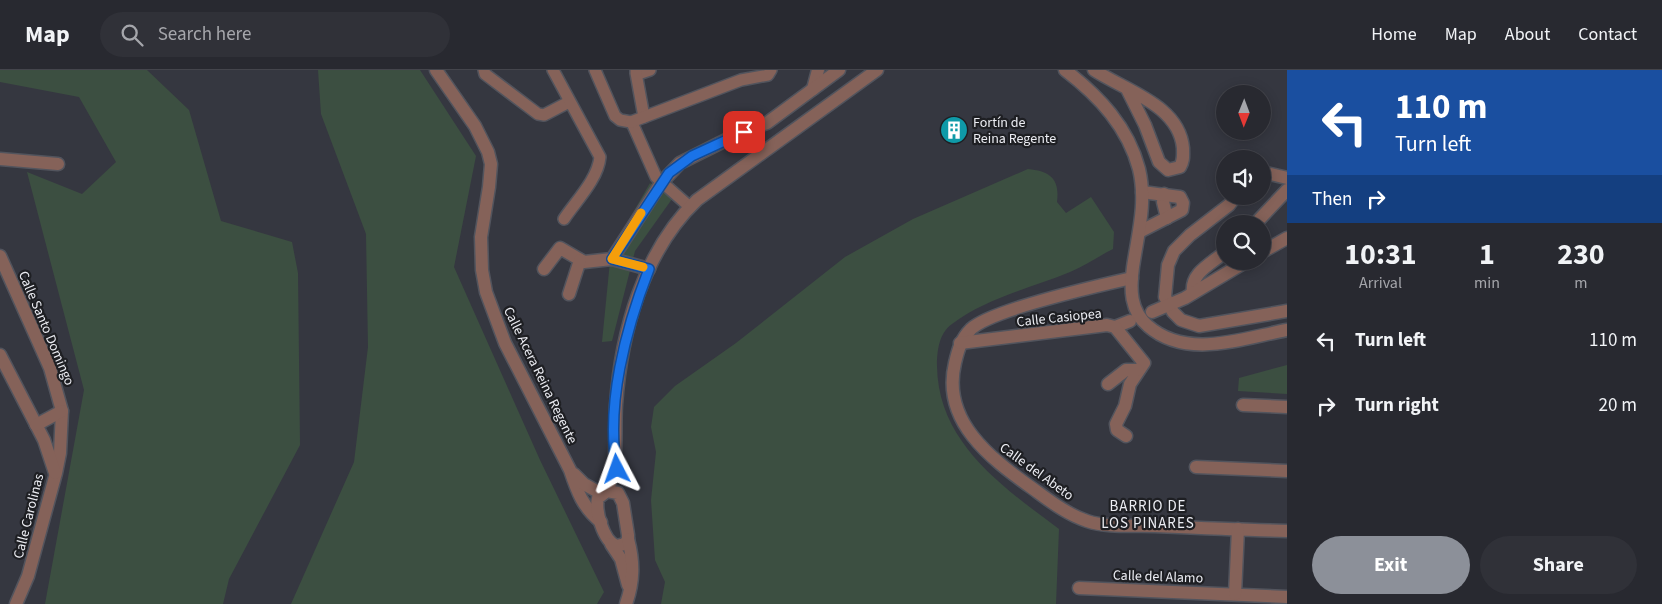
<!DOCTYPE html>
<meta charset="utf-8">
<style>
:root{--surface:#282930;--page:#303138;--text:#f1f3f6;--muted:#a5a6ab;--line:#44454c;--accent:#8c9099}
body{margin:0;font-family:"Source Sans 3",sans-serif;background:var(--page);color:var(--text);height:100vh;display:flex;flex-direction:column;font-size:19px;white-space:nowrap}
*{box-sizing:border-box;margin:0}
p{font-size:16px;color:var(--muted)}
.icon{flex:none;width:28px;height:28px;fill:none;stroke:currentColor;stroke-width:2;stroke-linecap:round;stroke-linejoin:round}
.map{position:relative;flex:1;overflow:hidden}
.drawer{display:flex;flex-direction:column;background:var(--surface);width:375px}
.drawer>*{flex:none}
.guide{background:#1a4fa0;color:#fff;overflow:hidden}
.needle{width:32px;rotate:181deg}
.controls{position:absolute;left:1216px;top:15px;display:grid;gap:10px}
.controls a{display:grid;place-items:center;width:55px;height:55px;border-radius:50%;background:var(--surface);box-shadow:0 2px 12px #0003,0 0 0 1px var(--line);font-size:25px}
.pin{position:absolute;display:grid;place-items:center;width:42px;height:42px;color:#fff;margin:-21px;border-radius:10px;box-shadow:0 2px 8px #0006}
.me{position:absolute;width:55px;margin:-28px;rotate:356deg;stroke-linejoin:round;filter:drop-shadow(0 0 4px #0008)}
.turn{display:flex;align-items:center;gap:18px;height:105px;padding:0 25px;font-size:22px}
.turn .icon{width:65px;height:65px;stroke-width:2.5}
.turn b{display:block;font-size:35px;line-height:42px}
.then{display:flex;align-items:center;height:48px;padding:0 25px;background:#0003;gap:10px;font-size:19px}
.eta{display:flex;justify-content:space-evenly;align-items:center;height:85px;text-align:center}
.eta b{font-size:30px;font-weight:700;line-height:35px}
.action{display:flex;gap:10px;margin-top:auto;padding:10px 25px}
.action a{flex:1;height:58px;border-radius:30px;background:var(--accent);color:#fff;font-size:20px;font-weight:700;line-height:58px;text-align:center}
.action a+a{background:var(--page);color:var(--text)}
ul{padding:0;list-style:none}
li{display:flex;align-items:center;gap:15px;height:65px;padding:0 25px}
li div{flex:1}
li b{display:block;font-size:19px}
li em{font-style:normal}
header{display:flex;align-items:center;gap:30px;box-sizing:border-box;height:70px;padding:0 25px;background:var(--surface);border-bottom:1px solid var(--line)}
header strong{font-size:24px}
nav{display:flex;gap:28px;margin-inline-start:auto;font-size:18px}
.search{width:350px;height:45px;background:var(--page);display:flex;align-items:center;gap:12px;box-sizing:border-box;padding:0 18px;border-radius:28px;color:var(--muted);font-size:19px}
main{display:flex;flex:1;min-height:0}
.map>svg:first-child{display:block}
</style>
<header>
<strong>Map</strong>
<div class="search"><svg class="icon" aria-label="search" viewBox="0 0 24 24"><circle cx="10" cy="10" r="6"/><path d="M15 15l6 6"/></svg>Search here</div>
<nav><a>Home</a><a>Map</a><a>About</a><a>Contact</a></nav>
</header>
<main>
<div class="map">
<svg width="1287" height="534" viewBox="0 0 1287 534">
<rect width="100%" height="100%" fill="#353740"/>
<g fill="#3c4f41">
<path d="M0 0H147L189 40 221 151 292 172 298 203 300 375 229 509 223 534H45L84 320 27 102 82 124 116 92 79 27 0 12Z"/>
<path d="M318 0H420L476 86 454 197 540 390 604 522 597 534H291L354 392 368 277 366 164 321 44Z"/>
<path d="M1028 99C1050 101 1060 109 1057 132L1066 143 1091 127 1114 162 1113 179C1099 186 1085 196 1070 202 1031 218 986 228 952 254 939 263 937 281 937 296 938 373 1003 417 1059 459L1056 534H661L665 512 655 490 651 430 656 382 651 357 654 337 675 316 736 273 845 187 913 149Z"/>
<path d="M650 113 672 129 635 181 612 271 602 272 611 181Z"/>
<path d="M1287 295V324L1238 321 1239 308Z"/>
</g>
<g fill="none" stroke-linecap="round" stroke-linejoin="round">
<g stroke="#52545d" stroke-width="14">
<g id="pedestrian">
<path d="M484 0 485 4 538 44 544 45 569 32"/>
<path d="M553 0 600 87C598 109 576 131 564 149"/>
<path d="M595 0 615 46 620 50 631 52 633 55 656 107 690 137"/>
<path d="M636 0 638 4 650 0"/>
<path d="M636 3 644 47"/>
<path d="M631 52 741 10 768 5 771 0"/>
</g>
</g>
<g stroke="#52545d" stroke-width="15">
<g id="minor">
<path d="M1094 0C1126 21 1179 35 1183 78 1183 86 1184 90 1180 97L1168 100 1159 92 1145 55 1127 19"/>
<path d="M813 19 818 0"/>
<path d="M0 89 58 94"/>
<path d="M1262 102 1287 108"/>
<path d="M1164 124 1163 132 1167 148"/>
<path d="M1236 126 1229 135 1190 165 1174 181 1168 195 1165 227 1173 242 1181 250 1199 256 1287 241"/>
<path d="M1255 154 1287 120"/>
<path d="M1141 161 1182 140 1183 133 1180 127 1142 122"/>
<path d="M1262 182 1287 168"/>
<path d="M0 186 50 298 62 341 60 383 56 403 28 506 16 534"/>
<path d="M612 189 661 113 680 93 744 61 767 53 839 0"/>
<path d="M544 199 560 178 584 192 612 189 649 199"/>
<path d="M1132 208C1101 215 991 240 971 259 961 269 958 280 955 293 941 351 990 388 1032 418 1050 431 1066 444 1087 451 1108 458 1133 455 1155 456 1199 458 1243 460 1287 461"/>
<path d="M1193 223C1190 203 1211 194 1225 182"/>
<path d="M569 224 580 190"/>
<path d="M1152 242 1185 228 1247 191"/>
<path d="M1115 257 1130 251"/>
<path d="M960 273 1107 255 1115 257 1144 293 1130 314 1125 336 1116 354 1117 360 1126 366"/>
<path d="M0 285 44 370 55 403"/>
<path d="M1108 314 1126 300H1138"/>
<path d="M1243 335 1287 337"/>
<path d="M36 355 62 341"/>
<path d="M1196 397 1287 401"/>
<path d="M1079 518 1287 527"/>
<path d="M1235 524 1238 459"/>
</g>
</g>
<g stroke="#52545d" stroke-width="15">
<g id="tertiary">
<path d="M436 0 475 56 488 82 491 94 489 117 481 167 482 200 486 222 505 273 570 400C577 421 583 438 601 452"/>
<path d="M1065 0C1099 26 1128 57 1139 99 1147 133 1138 163 1133 197 1130 219 1130 241 1148 256 1187 290 1243 268 1287 260"/>
<path d="M574 404 584 414 602 424"/>
<path d="M607 421C619 394 614 364 616 335 621 263 643 181 697 130L877 0"/>
<path d="M607 421 618 423 623 433 628 465V469L625 474 616 476C603 470 595 441 598 428Z"/>
<path d="M611 474 621 489 628 515"/>
<path d="M626 534C634 511 634 492 628 469"/>
</g>
</g>
<use href="#pedestrian" stroke="#856259" stroke-width="11"/>
<use href="#minor" stroke="#856259" stroke-width="12"/>
<use href="#tertiary" stroke="#856259" stroke-width="12"/>
</g>
<g fill="none" stroke-linecap="round" stroke-linejoin="round">
<g stroke="#114b97" stroke-width="12">
<path id="route" d="M617 399C605 336 626 258 649 199L612 189 669 103 692 86 744 62"/>
</g>
<use href="#route" stroke="#1a73e8" stroke-width="9"/>
<path stroke="#f59e0b" stroke-width="9" d="M641 143 612 189 643 197"/>
</g>
<defs>
<g id="building-disc" transform="scale(1.4375)"><circle r="9.5" fill="#0f9aa8" stroke="#1e1f23"/><path d="M-4-6H4V6H1V3H-1V6H-4ZM-2.5-4.3h1.7v1.8h-1.7ZM.8-4.3h1.7v1.8H.8ZM-2.5-1h1.7V.8h-1.7ZM.8-1h1.7V.8H.8Z" fill="#fff"/></g>
</defs>
<g fill-rule="evenodd">
<use href="#building-disc" x="954" y="60"/>
</g>
<g text-anchor="middle" stroke-width="4.5" stroke-linejoin="round" paint-order="stroke">
<g font-size="14" fill="#ecedf3" stroke="#1e1f23" text-anchor="start">
<text x="973" y="57">Fortín de<tspan x="973" dy="16">Reina Regente</tspan></text>
</g>
<g font-size="14" fill="#ecedf3" stroke="#1e1f23">
<text transform="translate(1059 247) rotate(-6)" y="5">Calle Casiopea</text>
<text transform="translate(47 258) rotate(67)" y="5">Calle Santo Domingo</text>
<text transform="translate(541 305) rotate(64)" y="5">Calle Acera Reina Regente</text>
<text transform="translate(1037 401) rotate(36)" y="5">Calle del Abeto</text>
<text transform="translate(28 446) rotate(-76)" y="5">Calle Carolinas</text>
<text transform="translate(1158 506) rotate(2)" y="5">Calle del Alamo</text>
</g>
<g font-size="15" letter-spacing="1" fill="#ecedf3" stroke="#1e1f23">
<text x="1148" y="441">BARRIO DE<tspan x="1148" dy="17">LOS PINARES</tspan></text>
</g>
</g>
</svg>
<div class="controls">
<a><svg class="needle" viewBox="-14 -14 28 28"><path d="M0-13l5 13h-10z" fill="#e53935"/><path d="M0 13l5-13h-10z" fill="#a5a6ab"/></svg></a>
<a><svg class="icon" aria-label="sound" viewBox="0 0 24 24"><path d="M4 9h4l5-4v14l-5-4H4zM17 9q2 3 0 6"/></svg></a>
<a><svg class="icon" aria-label="search" viewBox="0 0 24 24"><circle cx="10" cy="10" r="6"/><path d="M15 15l6 6"/></svg></a>
</div>
<div class="pin" style="left:744px;top:62px;background:#d93025"><svg class="icon" aria-label="arrive" viewBox="0 0 24 24"><path d="M6 21V4h12l-3 4 3 4H6"/></svg></div>
<svg class="me" style="left:617px;top:399px" viewBox="-20 -20 40 40"><path d="M0-17L14 15 0 8-14 15z" fill="#1a73e8" stroke="#fff" stroke-width="4"/></svg>
</div>
<section class="drawer">
<div class="guide">
<div class="turn"><svg class="icon" aria-label="left" viewBox="0 0 24 24"><path d="M17 20v-9H6M10 6l-5 5 5 5"/></svg><div><b>110 m</b>Turn left</div></div>
<div class="then">Then<svg class="icon" aria-label="right" viewBox="0 0 24 24"><path d="M7 20v-9h11M14 6l5 5-5 5"/></svg></div>
</div>
<div class="eta">
<div><b>10:31</b><p>Arrival</p></div>
<div><b>1</b><p>min</p></div>
<div><b>230</b><p>m</p></div>
</div>
<ul>
<li><svg class="icon" aria-label="left" viewBox="0 0 24 24"><path d="M17 20v-9H6M10 6l-5 5 5 5"/></svg><div><b>Turn left</b></div><em>110 m</em></li>
<li><svg class="icon" aria-label="right" viewBox="0 0 24 24"><path d="M7 20v-9h11M14 6l5 5-5 5"/></svg><div><b>Turn right</b></div><em>20 m</em></li>
</ul>
<div class="action"><a>Exit</a><a>Share</a></div>
</section>
</main>
